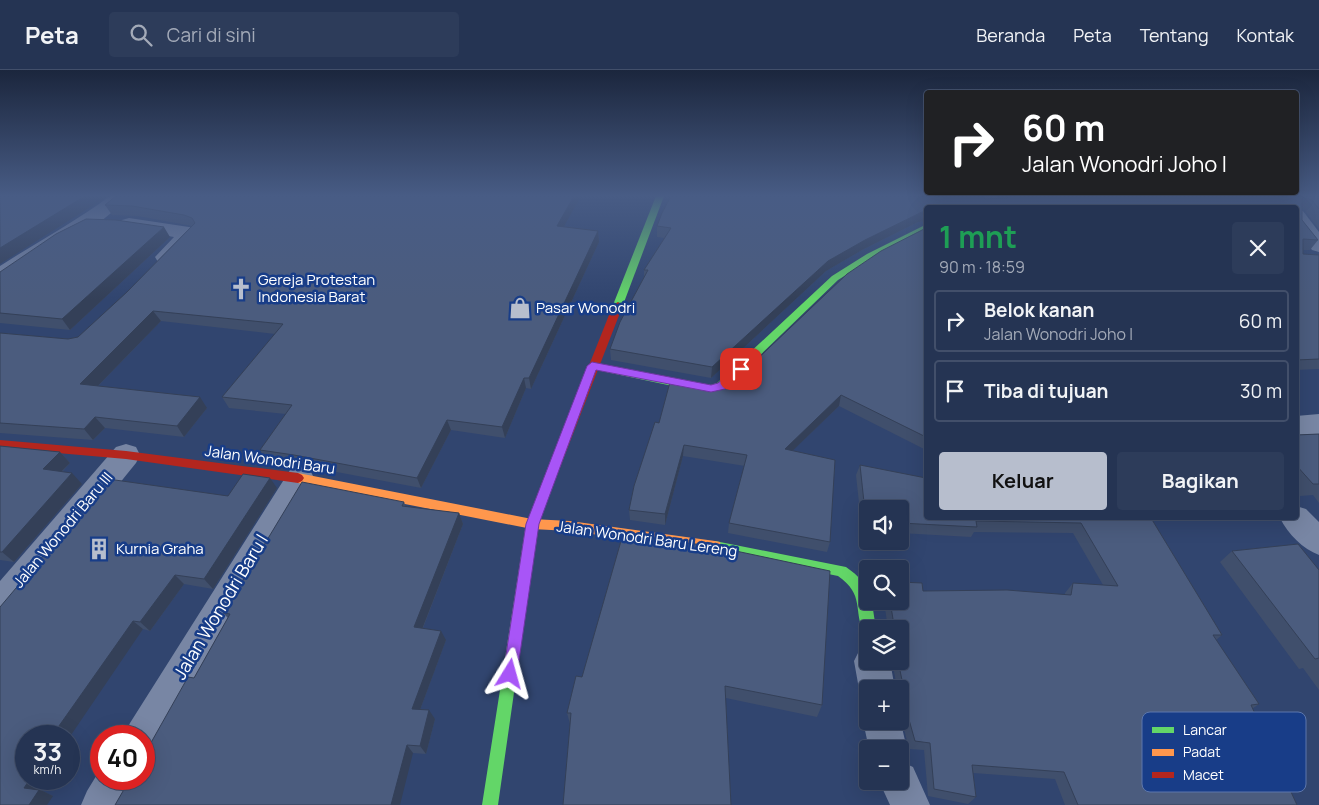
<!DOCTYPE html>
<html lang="id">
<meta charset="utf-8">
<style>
:root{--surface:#253453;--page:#2d3c5a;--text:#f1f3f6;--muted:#a3aab8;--line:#424f6a;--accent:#b7becd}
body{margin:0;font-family:Manrope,sans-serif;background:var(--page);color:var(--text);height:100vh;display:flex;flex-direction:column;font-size:19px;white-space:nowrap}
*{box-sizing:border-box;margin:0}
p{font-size:16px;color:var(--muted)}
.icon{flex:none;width:28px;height:28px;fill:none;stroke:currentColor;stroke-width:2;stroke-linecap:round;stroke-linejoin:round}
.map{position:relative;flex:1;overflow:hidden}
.details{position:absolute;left:924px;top:135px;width:375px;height:315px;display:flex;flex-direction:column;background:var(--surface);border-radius:5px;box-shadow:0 5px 20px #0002,0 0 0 1px var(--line)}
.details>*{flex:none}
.top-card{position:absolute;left:924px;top:20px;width:375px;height:105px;border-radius:5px;box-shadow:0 5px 20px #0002,0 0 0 1px var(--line);background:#202124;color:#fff;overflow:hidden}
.tools{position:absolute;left:859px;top:430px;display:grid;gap:10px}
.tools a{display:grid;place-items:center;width:50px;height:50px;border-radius:5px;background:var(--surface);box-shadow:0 5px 20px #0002,0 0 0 1px var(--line);font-size:25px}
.speed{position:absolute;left:15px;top:655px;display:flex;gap:10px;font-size:25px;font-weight:700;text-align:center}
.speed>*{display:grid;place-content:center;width:65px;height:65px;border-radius:50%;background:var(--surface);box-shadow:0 5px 20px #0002,0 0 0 1px var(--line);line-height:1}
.speed small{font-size:12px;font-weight:400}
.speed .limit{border:8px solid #d22;background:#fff;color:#111}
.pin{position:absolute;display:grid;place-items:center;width:42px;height:42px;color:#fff;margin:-21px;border-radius:10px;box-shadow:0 2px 8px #0006}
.me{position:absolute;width:55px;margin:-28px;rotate:8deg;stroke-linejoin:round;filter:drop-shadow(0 0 4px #0008)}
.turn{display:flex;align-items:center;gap:18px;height:105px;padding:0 15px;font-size:22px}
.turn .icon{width:65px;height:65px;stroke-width:2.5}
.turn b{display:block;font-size:35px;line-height:42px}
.round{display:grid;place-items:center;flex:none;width:52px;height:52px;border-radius:5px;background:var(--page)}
.head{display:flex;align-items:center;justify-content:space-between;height:85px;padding:0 15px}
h1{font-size:30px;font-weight:700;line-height:38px;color:#1e9e55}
.action{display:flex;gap:10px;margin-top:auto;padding:10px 15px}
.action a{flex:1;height:58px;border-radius:5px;background:var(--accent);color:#111;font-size:20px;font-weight:700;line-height:58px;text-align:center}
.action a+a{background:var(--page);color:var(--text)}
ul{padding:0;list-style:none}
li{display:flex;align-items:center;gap:15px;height:62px;margin:0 10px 8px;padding:0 5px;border:2px solid var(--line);border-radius:5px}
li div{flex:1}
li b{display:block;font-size:19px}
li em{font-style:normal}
header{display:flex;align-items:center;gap:30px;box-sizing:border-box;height:70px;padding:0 25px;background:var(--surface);border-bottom:1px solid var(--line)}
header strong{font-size:24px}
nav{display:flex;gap:28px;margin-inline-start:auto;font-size:18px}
.search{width:350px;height:45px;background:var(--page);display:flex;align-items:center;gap:12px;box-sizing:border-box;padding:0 18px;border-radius:5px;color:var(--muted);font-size:19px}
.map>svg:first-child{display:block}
</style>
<header>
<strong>Peta</strong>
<div class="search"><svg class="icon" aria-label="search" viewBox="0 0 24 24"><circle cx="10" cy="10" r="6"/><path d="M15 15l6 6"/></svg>Cari di sini</div>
<nav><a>Beranda</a><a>Peta</a><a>Tentang</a><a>Kontak</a></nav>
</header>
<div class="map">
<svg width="1319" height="735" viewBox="0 0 1319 735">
<rect width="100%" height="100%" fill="#31456f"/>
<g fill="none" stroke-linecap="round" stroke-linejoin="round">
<g fill="#7886a4" fill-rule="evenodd">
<path d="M110 126H132L95 156 59 175 8 211 0 213V196C37 172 75 152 110 126Z"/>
<path d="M979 126H997L1002 138H982Z"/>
<path d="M1296 139 1303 141 1319 162V182L1312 180 1296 159Z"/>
<path d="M129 148 189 157 196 159 199 163C190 176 176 196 158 192L155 187 174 167 122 158 119 154 122 150Z"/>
<path d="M1319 344V364L1296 366V346Z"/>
<path d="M126 374 136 377 140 385 136 393 12 546 0 550V511L116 377Z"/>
<path d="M300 397 310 400 314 408 310 416 156 679 144 685V666H124L130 653 290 400Z"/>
<path d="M1296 436 1306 439 1319 452V485C1303 479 1288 464 1280 448H1296Z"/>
<path d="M868 576V591H890L895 619H868V633L864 632 859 619 854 591 860 579Z"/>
<path d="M868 641V651H900V649L907 679 902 692 913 697 930 735H890L879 711H900V679H869L863 651Z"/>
<path d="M101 698V709H137L124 735H81L87 721Z"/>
</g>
<g fill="#63d668" fill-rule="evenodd">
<path d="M656 126H664L623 235 621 237H615L613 235Z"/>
<path d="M923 156H926V161L873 188 838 210 725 319 711 323 701 322 592 299 587 296 592 293 701 314 711 315 717 313 832 206 867 184Z"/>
<path d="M541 426 545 428 547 431 538 454 498 735H482L526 454 537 428Z"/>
<path d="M715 471 846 497C859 506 868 515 868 531H871L872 533 876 559H868V565L864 564C853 540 865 525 838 506L715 481 710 480 709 476 710 472Z"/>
</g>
<path fill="#ff974d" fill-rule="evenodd" d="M298 403 532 449 570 451 715 471 720 472 721 476 720 480 715 481 570 461 532 459 298 413 294 411 292 408 294 405Z"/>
<g fill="#b3261e" fill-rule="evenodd">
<path d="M618 232 623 235 547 431 545 434 541 436 537 434 535 431 613 235Z"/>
<path d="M0 370 126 381 298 403 302 405 304 408 302 411 298 413 126 389 0 378Z"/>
</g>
</g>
<g fill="#404f6c">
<path d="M116 126H581L563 157 598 161 599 172 531 319 526 318 505 368 451 360 421 418 300 395 266 391 260 380 286 344 229 338 222 327 275 264 161 251 98 316 207 338 184 367 105 358 93 370 0 363V263L68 269 78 267 127 222 192 156 138 146 112 145 105 135Z"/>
<path d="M998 126H1319V159L1304 140 1302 139V150L1318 170 1310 180H1303V184L1319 185V299L1296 300V138H926V151L918 152 862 180 826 201 711 308 611 290 610 279 644 207V200L665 168 657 167V156L999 129Z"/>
<path d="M926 158V380L839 336 792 381 830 472 827 482 728 463 729 453 745 396 683 386 665 455 630 450 629 440 659 353 712 319 732 313Z"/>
<path d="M170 167 70 260 0 253V202Z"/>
<path d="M1319 364V433L1313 425 1300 426 1296 421V365Z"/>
<path d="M0 376 60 382 70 393 62 402 82 414 14 492 0 490Z"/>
<path d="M860 395 926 448H1151L1222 565 1216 570 1259 634 1252 639 1297 735H1065L1055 709 973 703 976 727 968 734 928 726 924 680 909 679 901 647 900 648V619H879L883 612H896L892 591H900V559H873L876 552H887L884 531H900L923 521 1065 525V523L1073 513 1103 515 1073 463 974 462 971 467 900 463V439H868V461H862L856 405Z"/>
<path d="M277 418 213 519 184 514 150 561 143 559 26 709H48L41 720 53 726 0 735V537L228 426Z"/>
<path d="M404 432 406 437 459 443 463 454 423 558 446 570 420 640 435 649 426 684 413 683 194 608 228 548 223 543Z"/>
<path d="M623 464 822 635 817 647 726 628 570 654 567 643 582 607Z"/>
<path d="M1232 481 1319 500V620L1303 598 1299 599 1220 492Z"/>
</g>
<g fill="#344058">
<path d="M85 126H108L0 194V178Z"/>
<path d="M574 126H581L558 167 557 156Z"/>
<path d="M926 141V151L918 152 862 180 826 201 711 308 712 297 828 191 865 170 922 142Z"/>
<path d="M164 157 170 167 70 260 62 249Z"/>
<path d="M598 161 599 172 531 319 529 308Z"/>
<path d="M153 241 161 251 89 325 80 314Z"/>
<path d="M524 308 526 318 505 368 502 357Z"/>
<path d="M841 325 839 336 783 390 785 379Z"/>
<path d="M200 327 207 338 184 367 177 356Z"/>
<path d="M95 347 105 358 93 370 84 359Z"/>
<path d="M447 350 451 360 421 418 417 408Z"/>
<path d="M684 375 683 386 665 455V444Z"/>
<path d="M60 382 70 393 54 409 43 399Z"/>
<path d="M72 403 82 414 14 492 2 482Z"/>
<path d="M270 408 277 418 213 519 204 509Z"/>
<path d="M459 443 463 454 419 567 414 557Z"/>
<path d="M175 505 184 514 150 561 140 552Z"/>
<path d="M133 551 143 559 69 668V666H58L54 663Z"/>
<path d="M441 561 446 570 417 648 412 639Z"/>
<path d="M429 640 435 649 426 684 420 676Z"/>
<path d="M69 669 72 671 69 676Z"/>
<path d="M407 675 413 683 400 735H391Z"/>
<path d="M30 709H48L41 720 53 726 47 735H29L24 718Z"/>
</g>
<g fill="#4b5c7e" stroke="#344058">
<path d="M0 126H85L0 178Z"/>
<path d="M116 126H574L557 156 598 161 529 308H524L502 357 447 350 417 408 294 385 260 380 292 335 222 327 283 254 153 241 80 314 200 327 177 356 95 347 84 359 0 353V263L68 269 78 267 127 222 195 153 192 148 184 145 132 136 105 135Z"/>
<path d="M671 126H984L985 129 1008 128 1007 126H1319V139L1312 130 1302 127V150L1318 170 1303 169V184L1319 185V289L1296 290V138H926V141L922 142 865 170 828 191 712 297 610 279 620 252 648 200H644L671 158 657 156 662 143Z"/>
<path d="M86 149 116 150 164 157 62 249 0 243V202L56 164Z"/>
<path d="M926 158V367L841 325 785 379 835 390 830 472 729 453 747 385 684 375 665 444 629 440 634 416 655 352 659 353 670 312 712 319 732 313 847 204 881 181Z"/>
<path d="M1319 364V414H1313L1296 395V365Z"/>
<path d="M0 376 60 382 43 399 72 403 2 482H0Z"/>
<path d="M860 395 926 408V448H1151L1222 565H1213L1259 634 1251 635 1297 735H1078L1064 702 972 695 976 727 934 719 930 673 915 671 906 639 900 640V619H883V612H900L902 610 898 591H900V559H877L876 552H891L893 549 890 531H900V512L922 513 923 521 1007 520 1071 525 1073 513 1118 516 1081 453 976 451 977 457 900 453V439H868V451H866Z"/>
<path d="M243 404 270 408 204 509 175 505 140 552 133 551 54 663H59L58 666H26V709H30L24 718 39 720 29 735H0V537L108 409 228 426Z"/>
<path d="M302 412 404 432 402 436 459 443 414 557 441 561 412 639 429 640 420 676 407 675 391 735H115L130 709H144V685L188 607 194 608 230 544 223 543Z"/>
<path d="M623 464 717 477 830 501 822 635 725 616 731 735H563L571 643H567L576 606 582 607Z"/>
<path d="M1298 474 1319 500V588L1315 589 1232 481Z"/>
</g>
<linearGradient id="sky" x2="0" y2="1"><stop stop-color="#1b263d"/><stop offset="0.55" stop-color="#485c85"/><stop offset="1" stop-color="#485c85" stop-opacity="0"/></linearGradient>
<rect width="1319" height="229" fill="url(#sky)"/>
<path fill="#a855f7" stroke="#6d37a1" d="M592 292 711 315 718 313 737 297 741 295 746 299 725 319 711 322 596 300 539 454 517 604 515 609 510 611 505 609 503 604 526 454 587 296Z"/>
<defs>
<g id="church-bare" transform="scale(1.725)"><path d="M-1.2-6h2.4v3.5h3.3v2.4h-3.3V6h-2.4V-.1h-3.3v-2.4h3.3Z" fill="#b7becd" stroke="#183d88" stroke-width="2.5" paint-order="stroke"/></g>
<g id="shop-bare" transform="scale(1.725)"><path d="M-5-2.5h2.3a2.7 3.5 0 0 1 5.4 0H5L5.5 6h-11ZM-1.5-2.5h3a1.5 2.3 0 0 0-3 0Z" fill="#b7becd" stroke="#183d88" stroke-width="2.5" paint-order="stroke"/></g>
<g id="building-bare" transform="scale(1.725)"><path d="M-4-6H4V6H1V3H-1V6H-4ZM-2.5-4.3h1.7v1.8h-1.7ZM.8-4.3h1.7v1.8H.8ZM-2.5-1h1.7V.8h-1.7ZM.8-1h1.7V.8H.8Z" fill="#b7becd" stroke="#183d88" stroke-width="2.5" paint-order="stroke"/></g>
</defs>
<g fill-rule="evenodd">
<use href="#church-bare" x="241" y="219"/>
<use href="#shop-bare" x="520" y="238"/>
<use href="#building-bare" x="99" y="479"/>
</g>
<g text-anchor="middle" stroke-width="5" stroke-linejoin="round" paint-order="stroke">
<g font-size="15" fill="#fff" stroke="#183d88" text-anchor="start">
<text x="258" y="215">Gereja Protestan<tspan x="258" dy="17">Indonesia Barat</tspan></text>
<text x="536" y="243">Pasar Wonodri</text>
<text x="116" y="484">Kurnia Graha</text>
</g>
<g font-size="15" fill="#fff" stroke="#183d88">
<text transform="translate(270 390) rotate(8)" y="5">Jalan Wonodri Baru</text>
<text transform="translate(63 460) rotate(-50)" y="5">Jalan Wonodri Baru III</text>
<text transform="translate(647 469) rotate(8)" y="5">Jalan Wonodri Baru Lereng</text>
</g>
<g font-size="18" fill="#fff" stroke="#183d88">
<text transform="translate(221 537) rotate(-59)" y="6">Jalan Wonodri Baru I</text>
</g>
</g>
<rect x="1142" y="642" width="164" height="80" rx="8" fill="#183d88" stroke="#5d77ac" stroke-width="1"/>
<rect x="1152" y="657" width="22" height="6" fill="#63d668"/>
<rect x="1152" y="679" width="22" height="7" fill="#ff974d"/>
<rect x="1152" y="702" width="22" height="6" fill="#b3261e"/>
<g font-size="14" fill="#fff">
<text x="1183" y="665">Lancar</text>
<text x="1183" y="687">Padat</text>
<text x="1183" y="710">Macet</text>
</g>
</svg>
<div class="tools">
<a><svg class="icon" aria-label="sound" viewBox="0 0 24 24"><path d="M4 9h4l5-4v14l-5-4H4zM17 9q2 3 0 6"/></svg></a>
<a><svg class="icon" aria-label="search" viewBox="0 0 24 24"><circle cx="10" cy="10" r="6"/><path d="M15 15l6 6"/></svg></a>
<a><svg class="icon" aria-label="layers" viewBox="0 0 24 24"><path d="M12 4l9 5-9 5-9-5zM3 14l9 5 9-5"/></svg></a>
<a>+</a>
<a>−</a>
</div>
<div class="speed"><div>33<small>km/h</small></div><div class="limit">40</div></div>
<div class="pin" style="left:741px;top:299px;background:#d93025"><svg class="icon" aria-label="arrive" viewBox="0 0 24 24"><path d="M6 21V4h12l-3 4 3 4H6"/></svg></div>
<svg class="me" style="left:510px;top:604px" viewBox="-20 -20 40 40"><path d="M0-17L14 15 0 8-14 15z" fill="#a855f7" stroke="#fff" stroke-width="4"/></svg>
<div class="top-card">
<div class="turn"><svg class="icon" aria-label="right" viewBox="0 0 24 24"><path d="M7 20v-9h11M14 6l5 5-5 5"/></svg><div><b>60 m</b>Jalan Wonodri Joho I</div></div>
</div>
<section class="details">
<div class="head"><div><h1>1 mnt</h1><p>90 m · 18:59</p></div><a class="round"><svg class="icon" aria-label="close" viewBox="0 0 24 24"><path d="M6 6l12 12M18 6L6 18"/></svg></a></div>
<ul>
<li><svg class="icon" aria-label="right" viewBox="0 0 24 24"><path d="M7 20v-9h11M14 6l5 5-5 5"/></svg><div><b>Belok kanan</b><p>Jalan Wonodri Joho I</p></div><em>60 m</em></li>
<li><svg class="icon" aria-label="arrive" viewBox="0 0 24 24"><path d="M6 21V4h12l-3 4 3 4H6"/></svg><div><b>Tiba di tujuan</b></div><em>30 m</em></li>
</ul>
<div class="action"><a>Keluar</a><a>Bagikan</a></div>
</section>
</div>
